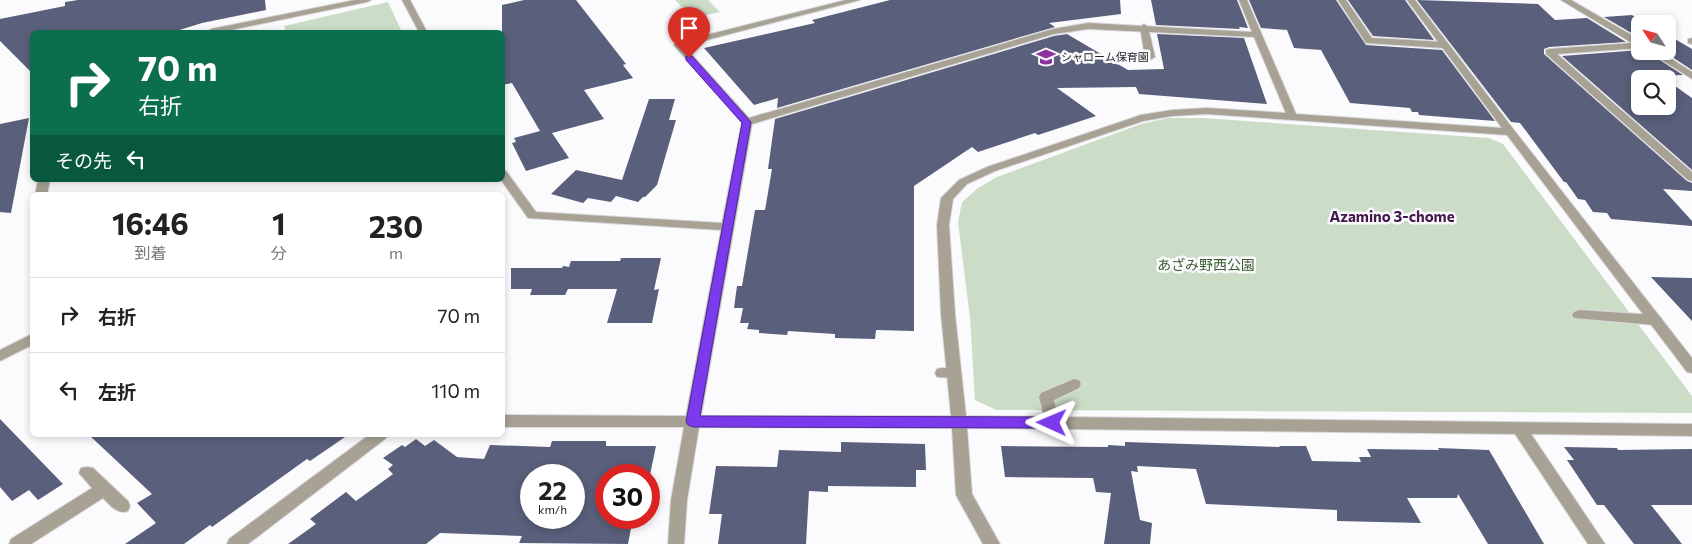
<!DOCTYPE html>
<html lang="ja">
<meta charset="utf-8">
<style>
:root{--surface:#fff;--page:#f2f2f2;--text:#222;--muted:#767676;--line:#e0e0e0}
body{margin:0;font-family:Commissioner,"Noto Sans JP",sans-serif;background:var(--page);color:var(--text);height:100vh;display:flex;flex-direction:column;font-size:19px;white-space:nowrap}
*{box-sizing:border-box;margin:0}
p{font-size:16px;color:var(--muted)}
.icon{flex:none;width:28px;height:28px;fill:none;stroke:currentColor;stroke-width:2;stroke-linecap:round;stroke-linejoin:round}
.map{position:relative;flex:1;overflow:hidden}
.details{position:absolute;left:30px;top:192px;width:475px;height:245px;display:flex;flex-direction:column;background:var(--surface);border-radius:8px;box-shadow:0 2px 8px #0003}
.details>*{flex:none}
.hud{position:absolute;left:30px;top:30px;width:475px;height:152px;border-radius:8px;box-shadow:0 2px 8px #0003;background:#0b6e4f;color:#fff;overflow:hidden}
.needle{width:32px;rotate:306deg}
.tools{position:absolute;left:1631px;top:15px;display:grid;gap:10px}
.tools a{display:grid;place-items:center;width:45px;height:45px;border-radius:8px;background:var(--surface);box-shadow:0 2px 8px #0003;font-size:25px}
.speed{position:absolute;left:520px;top:464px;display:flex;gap:10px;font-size:25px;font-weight:700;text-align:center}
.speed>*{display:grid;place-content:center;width:65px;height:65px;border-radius:50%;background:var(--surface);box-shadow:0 2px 8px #0003;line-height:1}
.speed small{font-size:12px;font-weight:400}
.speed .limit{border:8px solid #d22;background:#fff;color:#111}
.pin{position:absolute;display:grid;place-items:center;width:42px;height:42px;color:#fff;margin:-51px -21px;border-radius:50% 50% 50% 0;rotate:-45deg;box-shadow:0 0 5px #0007}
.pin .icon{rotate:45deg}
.me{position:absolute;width:55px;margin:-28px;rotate:271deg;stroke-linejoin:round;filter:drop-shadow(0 0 4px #0008)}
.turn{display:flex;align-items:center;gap:18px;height:105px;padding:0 25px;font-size:22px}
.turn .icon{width:65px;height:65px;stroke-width:2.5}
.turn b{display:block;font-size:35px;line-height:42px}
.then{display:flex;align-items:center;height:48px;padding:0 25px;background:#0003;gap:10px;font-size:19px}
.eta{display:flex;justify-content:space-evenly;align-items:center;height:85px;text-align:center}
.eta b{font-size:30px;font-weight:700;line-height:35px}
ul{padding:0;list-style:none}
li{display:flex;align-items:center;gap:15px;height:75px;padding:0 25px;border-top:1px solid var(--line)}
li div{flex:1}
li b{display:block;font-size:19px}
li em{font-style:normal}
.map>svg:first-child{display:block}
</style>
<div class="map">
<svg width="1692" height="544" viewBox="0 0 1692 544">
<rect width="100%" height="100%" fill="#fbfbfe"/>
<g fill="#ccddc7">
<path d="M675 0H708L720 12 693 18Z"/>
<path d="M388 2 402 32H286L284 26Z"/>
<path d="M1168 118H1203L1489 138 1503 144 1692 396V413L996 410 975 400 970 318 958 222 962 202 978 188 997 177 1141 124Z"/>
</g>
<g fill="#5a5f7b" fill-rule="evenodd">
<path d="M78 0H265L266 10 202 23 173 32H32V73L0 41V19L65 6V2Z"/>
<path d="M524 0H576L626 64 623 65 633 78 584 90 604 119 552 133 569 158 526 171 512 143 516 142 514 138 540 131 512 83 502 85V5Z"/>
<path d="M890 0H1120L1121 14 1049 23 1055 27 777 108 778 98 754 105 704 48 815 23 812 20Z"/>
<path d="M1151 0H1237L1248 28 1239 27 1240 29 1156 25Z"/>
<path d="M1249 0H1336L1366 45 1442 50 1495 121 1419 115 1418 112H1412L1410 108 1350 103 1321 50 1294 48 1287 30 1261 28Z"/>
<path d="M1348 0H1405L1434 40 1373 36Z"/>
<path d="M1417 0 1538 4 1555 20 1587 18 1626 42 1549 47 1544 49V54L1687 181 1692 183V191L1663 189 1692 221V226L1611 219 1607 213 1593 212 1585 200 1578 199 1566 182H1564L1520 123 1511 122Z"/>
<path d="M1632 15 1647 24H1640V38L1604 17Z"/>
<path d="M1067 34 1128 70 1164 69 1157 34 1244 38 1267 104 1139 94 1136 87 1057 88 1096 116 1038 135 1035 133 978 152 972 147 914 186V331L876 330 875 339 835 338V334L788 331 787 335 759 333V330L747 329 749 323H740L743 308H734L737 286H742L755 210H765L772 169H768L775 119 1054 36Z"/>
<path d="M1668 35 1692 49V70L1663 51H1668Z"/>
<path d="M1640 50 1646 51 1683 75 1661 76 1664 79H1640V106H1668V81L1692 98V170L1562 56Z"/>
<path d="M649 99H675L669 120H676L657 185 645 197H643L638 202 616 196 611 202 588 198 583 203 551 194 576 170 622 180Z"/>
<path d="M29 118 11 213 0 212V124Z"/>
<path d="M621 258H661L654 290 659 289 652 323H607L617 289H568L565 295H530L532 289H511V268H562L563 266 569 267 571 261H620Z"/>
<path d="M1651 277 1692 278V321Z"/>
<path d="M0 419 63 484 38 500 29 490 12 501 0 487Z"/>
<path d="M89 435H348L310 461 307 459 212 527 210 525 184 544H125L156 523 137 503 152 494Z"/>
<path d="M416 439 425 446 434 440 457 457 484 459 490 445 550 447 552 441H606V446H656L650 475H606V518H633L628 544 519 543 522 536 440 533 426 544H288L316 524 310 519 346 492 356 501 393 474 388 469 393 465 383 458 402 445 405 447ZM531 475H574V518H531Z"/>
<path d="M841 442 925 444 926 470H916V487L828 486V492L809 491 806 544H718L722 514H709L716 466 777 467 779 450 841 452Z"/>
<path d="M1125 442 1280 447 1279 446H1306L1312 461 1361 462 1359 457H1371L1367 449 1439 450 1438 448 1489 450 1544 544H1488L1458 494 1457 498H1407L1421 523 1337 521V510L1206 504 1196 469 1137 466 1138 472 1131 471 1140 520 1152 523 1150 544H1104L1111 493 1096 492 1093 478 1005 477 1001 446 1108 447V445L1125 446Z"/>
<path d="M1564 447 1617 448 1618 450 1692 449V505H1651L1682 544H1634L1604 505H1597L1567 460H1574Z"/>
</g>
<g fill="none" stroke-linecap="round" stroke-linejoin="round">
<g stroke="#d8d8dc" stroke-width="2">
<g id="lane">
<path d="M1338 0H1346L1372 38 1444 42 1448 45 1444 48 1366 43Z"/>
<path d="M1144 24 1148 27 1155 57 1150 60 1145 57 1140 27Z"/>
<path d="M1579 310 1655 315 1660 317 1662 320 1660 323 1655 325 1574 318 1572 315 1574 312Z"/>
<path d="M942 368 959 369 961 373 959 377 954 378 937 377 935 373 937 369Z"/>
<path d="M1074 379 1079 380 1081 384 1079 388 1054 400 1059 423 1057 427 1052 429 1047 427 1039 397 1041 393Z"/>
</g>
</g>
<g stroke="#d8d8dc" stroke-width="2">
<g id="street">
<path d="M355 0H371L367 2 221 32H207L211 29Z"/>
<path d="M402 0H410L427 32H419Z"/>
<path d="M846 0H860L684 46 749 118 1053 29 1088 23 1252 32 1239 0H1247L1296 114 1502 128 1407 0H1415L1514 130 1692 358V373L1687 372 1507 135 1207 114 1172 116 1143 121 995 171 967 184 953 199 949 225 955 314 966 416 1692 424V436L1531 434 1605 544H1588L1515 434 967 428 972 494 1000 544H983L956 495 952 428 699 427 687 500 684 544H668L671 500 684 427H502V415L686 416 721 230 528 218 501 180 502 170 506 171 536 212 722 223 742 122 674 45 675 43ZM1088 29 1254 37 1286 113 1207 108 1172 110 1141 115 987 167 959 180 941 198 937 225 941 314 951 416H701L752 124 1054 34Z"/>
<path d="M1561 0H1571L1640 40V48L1557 54 1692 172V181L1688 180 1546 54V50L1549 49 1632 43Z"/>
<path d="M1692 38V44L1688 43V39Z"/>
<path d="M1648 51H1659L1692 72V79Z"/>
<path d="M38 180H50L47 195H35Z"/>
<path d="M32 334V345L0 361V350Z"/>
<path d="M369 435H388L385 439 248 544H227L229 539Z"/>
<path d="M87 467 93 468 128 501 130 506 128 511C117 515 110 505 103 498L31 544H9L11 539 92 488 79 473 81 468Z"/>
</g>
</g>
<use href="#lane" fill="#a7a294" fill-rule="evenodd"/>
<use href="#street" fill="#a7a294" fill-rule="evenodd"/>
</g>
<path fill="#7c3aed" stroke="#51269a" d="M686 56H692L751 122 700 416 1052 417 1057 419 1059 423 1057 426 1052 428 693 427 688 425 686 422 742 123 686 60Z"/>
<defs>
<g id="school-bare" transform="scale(1.5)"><path d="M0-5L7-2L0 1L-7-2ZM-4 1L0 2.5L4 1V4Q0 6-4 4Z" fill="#8c329e" stroke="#fbfbfe" stroke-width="2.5" paint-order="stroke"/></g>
</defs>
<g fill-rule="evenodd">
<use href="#school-bare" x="1046" y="57"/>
</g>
<g text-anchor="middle" stroke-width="5" stroke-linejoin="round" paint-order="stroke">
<g font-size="11" fill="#222227" stroke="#fbfbfe" text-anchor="start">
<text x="1061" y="61">シャローム保育園</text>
</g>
<g font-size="14" fill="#3c5c32" stroke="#fbfbfe">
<text x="1206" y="270">あざみ野西公園</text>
</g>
<g font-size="15" font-weight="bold" fill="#43184c" stroke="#fbfbfe">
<text x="1392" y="222">Azamino 3-chome</text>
</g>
</g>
</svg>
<div class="tools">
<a><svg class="needle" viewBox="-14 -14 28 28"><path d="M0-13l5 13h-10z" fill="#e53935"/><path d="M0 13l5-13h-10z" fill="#767676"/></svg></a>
<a><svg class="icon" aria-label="search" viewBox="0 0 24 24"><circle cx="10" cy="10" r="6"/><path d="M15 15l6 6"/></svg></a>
</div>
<div class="speed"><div>22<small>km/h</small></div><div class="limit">30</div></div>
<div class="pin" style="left:689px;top:58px;background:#d93025"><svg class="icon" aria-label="arrive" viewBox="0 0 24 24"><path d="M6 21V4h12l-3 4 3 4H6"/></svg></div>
<svg class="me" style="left:1052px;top:423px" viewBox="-20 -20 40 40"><path d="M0-17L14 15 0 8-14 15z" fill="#7c3aed" stroke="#fff" stroke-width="4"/></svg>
<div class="hud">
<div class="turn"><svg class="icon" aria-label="right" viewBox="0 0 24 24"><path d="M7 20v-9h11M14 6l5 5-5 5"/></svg><div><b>70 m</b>右折</div></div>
<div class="then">その先<svg class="icon" aria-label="left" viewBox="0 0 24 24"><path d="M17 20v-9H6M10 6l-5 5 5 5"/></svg></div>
</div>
<section class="details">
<div class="eta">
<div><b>16:46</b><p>到着</p></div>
<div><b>1</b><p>分</p></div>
<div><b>230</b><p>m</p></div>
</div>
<ul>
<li><svg class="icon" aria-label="right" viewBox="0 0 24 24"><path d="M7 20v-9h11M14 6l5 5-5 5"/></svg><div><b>右折</b></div><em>70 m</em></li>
<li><svg class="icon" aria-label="left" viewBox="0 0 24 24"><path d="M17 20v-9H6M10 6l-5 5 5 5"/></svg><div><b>左折</b></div><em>110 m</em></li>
</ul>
</section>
</div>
